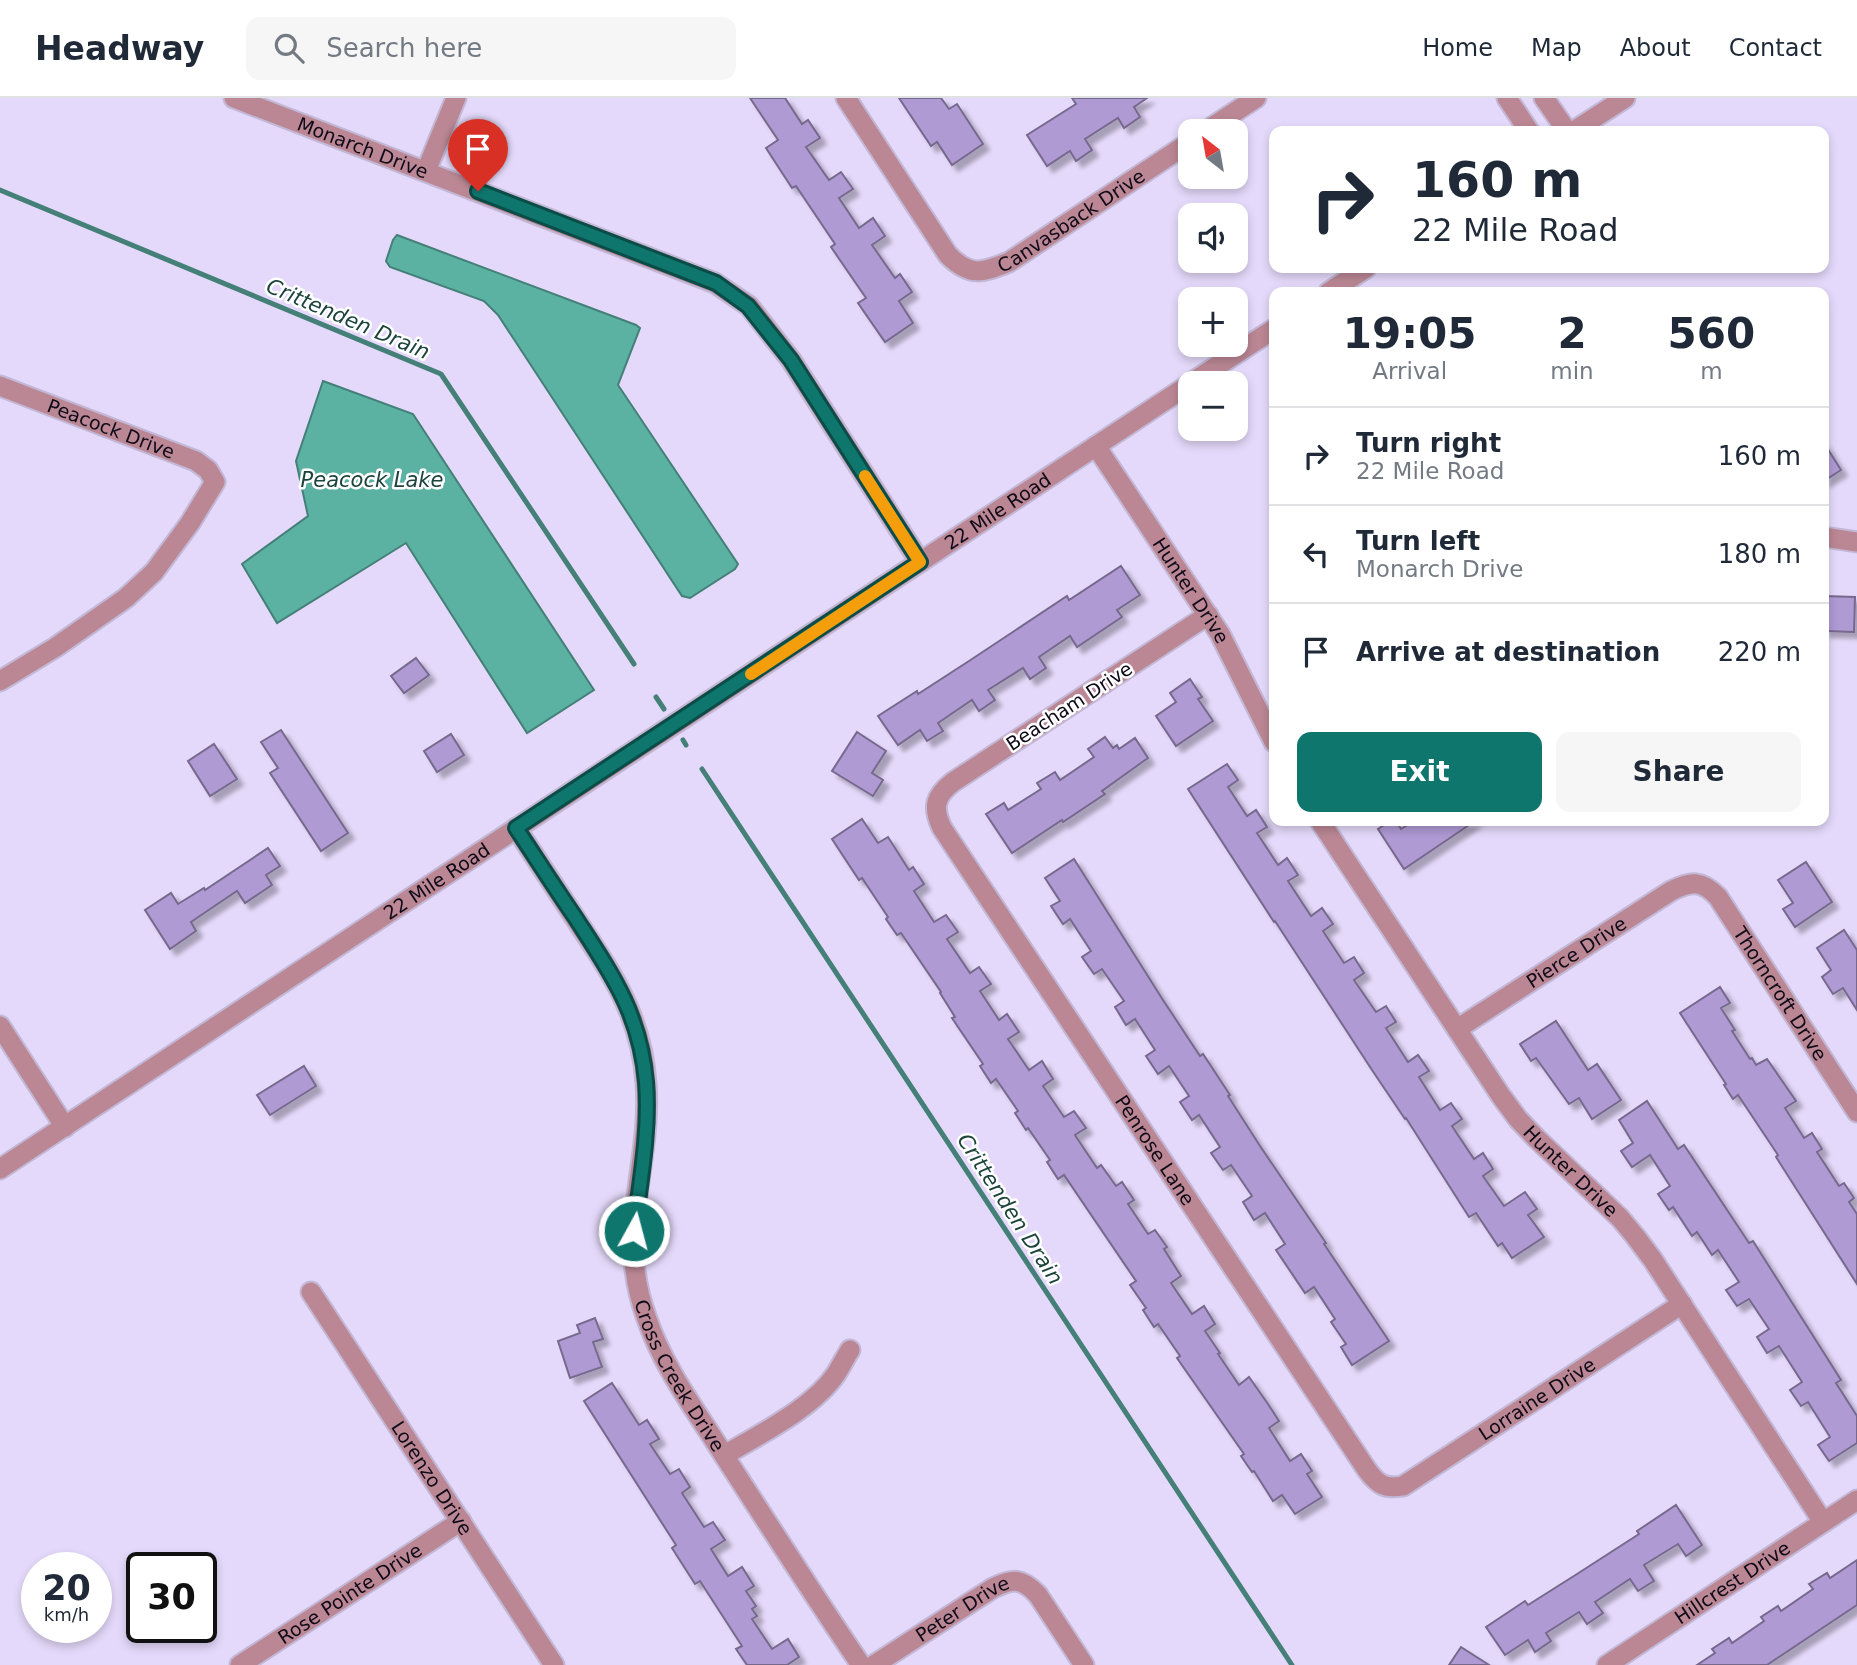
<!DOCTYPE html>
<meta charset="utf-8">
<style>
:root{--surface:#fff;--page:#f6f6f7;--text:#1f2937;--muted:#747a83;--line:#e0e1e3;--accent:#0f766e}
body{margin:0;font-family:"DejaVu Sans",sans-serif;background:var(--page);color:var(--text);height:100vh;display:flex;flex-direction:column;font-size:26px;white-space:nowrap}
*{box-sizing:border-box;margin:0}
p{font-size:23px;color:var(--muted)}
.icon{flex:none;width:38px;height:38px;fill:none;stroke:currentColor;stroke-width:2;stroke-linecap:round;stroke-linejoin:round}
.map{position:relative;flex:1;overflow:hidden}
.panel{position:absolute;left:1269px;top:189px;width:560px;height:539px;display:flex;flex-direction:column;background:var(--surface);border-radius:14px;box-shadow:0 4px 10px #0003}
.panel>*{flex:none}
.top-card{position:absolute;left:1269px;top:28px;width:560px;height:147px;border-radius:14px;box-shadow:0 4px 10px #0003;background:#fff;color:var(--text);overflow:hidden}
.needle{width:46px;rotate:329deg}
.controls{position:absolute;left:1178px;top:21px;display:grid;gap:14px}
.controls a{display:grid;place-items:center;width:70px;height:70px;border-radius:14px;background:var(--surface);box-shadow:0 4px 10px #0003;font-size:35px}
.speed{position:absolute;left:21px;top:1454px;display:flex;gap:14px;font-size:35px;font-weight:700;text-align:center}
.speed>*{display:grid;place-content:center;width:91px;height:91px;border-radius:50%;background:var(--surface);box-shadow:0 4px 10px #0003;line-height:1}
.speed small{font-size:18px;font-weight:400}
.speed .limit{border:4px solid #111;border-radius:10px;background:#fff;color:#111}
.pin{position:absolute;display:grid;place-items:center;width:60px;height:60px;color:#fff;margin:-72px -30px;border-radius:50% 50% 50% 0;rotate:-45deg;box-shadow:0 0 7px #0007}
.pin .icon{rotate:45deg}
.me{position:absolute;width:77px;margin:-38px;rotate:7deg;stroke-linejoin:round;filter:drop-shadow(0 0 5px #0008)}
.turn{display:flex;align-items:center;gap:24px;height:147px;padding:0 28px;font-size:32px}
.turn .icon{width:91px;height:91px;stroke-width:2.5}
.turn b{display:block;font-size:49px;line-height:60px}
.eta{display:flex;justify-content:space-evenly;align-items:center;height:119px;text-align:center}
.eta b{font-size:42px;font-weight:700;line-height:49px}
.button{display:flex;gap:14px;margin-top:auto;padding:14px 28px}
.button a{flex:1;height:80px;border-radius:14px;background:var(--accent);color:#fff;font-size:28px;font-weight:700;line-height:80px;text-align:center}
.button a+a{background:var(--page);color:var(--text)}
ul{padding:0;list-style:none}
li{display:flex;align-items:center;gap:21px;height:98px;padding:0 28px;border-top:2px solid var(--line)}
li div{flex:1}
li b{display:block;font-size:26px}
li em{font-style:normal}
header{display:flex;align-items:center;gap:42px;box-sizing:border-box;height:98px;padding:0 35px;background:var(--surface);border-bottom:2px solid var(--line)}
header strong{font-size:33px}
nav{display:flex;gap:38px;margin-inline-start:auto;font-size:24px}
.search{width:490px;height:63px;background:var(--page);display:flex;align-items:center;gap:18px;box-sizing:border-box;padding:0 24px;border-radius:14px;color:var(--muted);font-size:26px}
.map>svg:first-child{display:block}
</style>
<header>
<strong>Headway</strong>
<div class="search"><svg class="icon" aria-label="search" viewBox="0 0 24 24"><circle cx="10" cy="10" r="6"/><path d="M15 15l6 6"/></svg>Search here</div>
<nav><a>Home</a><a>Map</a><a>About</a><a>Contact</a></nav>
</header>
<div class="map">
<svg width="1857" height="1567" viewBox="0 0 1857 1567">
<defs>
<filter id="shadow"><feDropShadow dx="6" dy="6" stdDeviation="2" flood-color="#0004"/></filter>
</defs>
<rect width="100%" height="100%" fill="#e4d9fa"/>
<g fill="#5bb1a2" stroke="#447f78" stroke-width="2">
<path d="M397 137 636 227 640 230 618 287 738 466 735 471 690 500 682 498 498 217 484 203 390 169 386 163 393 142Z"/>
<path d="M323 283 413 316 594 592 527 635 406 445 277 525 242 466 308 418 296 363Z"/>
</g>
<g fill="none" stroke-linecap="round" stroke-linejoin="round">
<g stroke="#447f78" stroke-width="5">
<path d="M0 92 441 276 634 566"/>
<path d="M656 599 664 611"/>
<path d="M683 642 686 647"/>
<path d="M702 671 1292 1567"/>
</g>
</g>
<g fill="#af9ad4" stroke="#76698d" stroke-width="2" filter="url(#shadow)">
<path d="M750 0H785L802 26 808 22 820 40 806 49 829 82 841 74 853 91 839 100 859 130 873 120 885 138 872 147 895 180 900 176 912 194 899 203 913 225 885 244 858 205 866 200 831 149 835 146 796 88 792 90 766 50 778 42Z"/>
<path d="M899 0H941L949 11 957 6 983 46 952 67 937 44 931 48Z"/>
<path d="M1072 0H1147L1134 9 1140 19 1124 30 1118 20 1085 41 1092 52 1076 63 1070 53 1047 68 1027 37 1076 6Z"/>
<path d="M1824 345 1841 372 1824 383Z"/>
<path d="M1121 468 1140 497 1117 512 1122 519 1077 549 1070 538 1039 559 1046 570 1030 581 1023 570 988 592 995 602 979 613 972 602 938 625 943 633 927 643 920 632 898 647 878 618 917 593 918 596 969 563 1067 498 1069 502Z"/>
<path d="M1824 498 1855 499 1854 534 1824 533Z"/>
<path d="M416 560 429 577 404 595 391 578Z"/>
<path d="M1190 581 1202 599 1198 601 1213 623 1176 648 1156 618 1176 604 1170 595Z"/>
<path d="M281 632 348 735 321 753 270 675 278 670 261 644Z"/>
<path d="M857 634 886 653 872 675 883 682 873 698 832 673Z"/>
<path d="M451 636 464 657 437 674 424 653Z"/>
<path d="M1105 639 1113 650 1117 647 1119 651 1135 640 1148 660 1102 693 1105 696 1063 724 1062 722 1012 755 986 716 1004 705 1008 712 1041 691 1037 685 1055 674 1060 682 1094 659 1088 651Z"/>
<path d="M214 646 237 681 210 698 188 663Z"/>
<path d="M1227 666 1238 682 1228 689 1247 718 1256 712 1267 729 1257 735 1278 767 1287 760 1298 777 1288 783 1311 818 1322 810 1333 826 1323 833 1344 865 1354 859 1364 875 1354 882 1376 914 1386 908 1396 924 1386 930 1408 964 1418 957 1429 973 1419 979 1440 1012 1451 1005 1462 1021 1452 1028 1474 1061 1483 1055 1493 1071 1483 1078 1504 1108 1525 1094 1537 1111 1528 1117 1544 1139 1512 1160 1502 1145 1498 1148 1476 1115 1469 1119 1406 1020 1405 1021 1372 972 1275 823 1274 824 1188 691Z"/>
<path d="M862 721 878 745 888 739 909 772 913 769 924 786 914 793 934 824 946 817 958 834 947 841 970 875 979 869 991 886 980 893 999 922 1007 916 1019 934 1008 941 1029 972 1042 963 1053 981 1043 988 1064 1019 1074 1013 1086 1030 1075 1037 1097 1070 1101 1067 1116 1088 1122 1084 1134 1102 1128 1106 1148 1136 1155 1132 1167 1149 1164 1151 1181 1178 1171 1185 1192 1216 1204 1208 1215 1226 1205 1233 1220 1255 1218 1256 1239 1287 1249 1279 1268 1306 1279 1323 1269 1330 1290 1363 1301 1356 1312 1373 1307 1376 1322 1399 1295 1416 1282 1397 1273 1403 1254 1373 1252 1374 1241 1358 1244 1356 1177 1260 1180 1258 1158 1226 1154 1229 1143 1212 1146 1210 1130 1187 1136 1183 1064 1077 1058 1081 1047 1064 1050 1062 1028 1030 1026 1032 1015 1015 1018 1013 996 981 991 985 980 968 983 966 952 920 955 919 940 895 941 894 901 835 897 837 886 821 888 819 862 780 859 782 832 741Z"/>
<path d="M1390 723H1396L1401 731 1414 723H1475L1404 771 1378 731Z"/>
<path d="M268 750 280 768 266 777 272 787 245 805 237 793 191 824 196 833 170 851 145 812 171 795 178 806 204 790 205 792Z"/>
<path d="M1074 761 1163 902 1200 958 1203 956 1230 997 1228 998 1260 1048 1326 1145 1324 1146 1389 1243 1352 1267 1341 1249 1346 1246 1331 1224 1335 1221 1314 1189 1305 1195 1276 1152 1285 1146 1265 1115 1254 1122 1243 1104 1252 1098 1231 1067 1223 1072 1211 1055 1220 1049 1199 1017 1192 1022 1180 1004 1189 998 1169 968 1158 976 1146 958 1155 952 1135 921 1126 927 1115 909 1124 903 1102 871 1094 876 1082 859 1091 853 1070 821 1063 826 1051 808 1060 803 1045 780Z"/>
<path d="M1806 764 1832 804 1795 829 1783 811 1793 805 1778 782Z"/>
<path d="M1844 832 1857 852V912L1843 890 1833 896 1822 879 1831 872 1817 850Z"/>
<path d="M1720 889 1730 905 1721 910 1735 932 1732 933 1750 961 1752 960 1756 967 1767 961 1796 1003 1785 1010 1804 1040 1812 1035 1822 1051 1817 1054 1839 1088 1844 1085 1854 1100 1849 1104 1857 1116V1186L1776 1059 1778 1057 1738 997 1733 1001 1724 987 1726 986 1680 915Z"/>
<path d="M1556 923 1588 972 1597 966 1621 1002 1592 1021 1579 1000 1569 1006 1536 960 1531 963 1520 946Z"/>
<path d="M304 968 316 988 270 1017 257 997Z"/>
<path d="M1647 1003 1678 1051 1684 1047 1749 1145 1753 1143 1841 1282 1836 1285 1857 1318V1345L1829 1363 1818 1347 1830 1339 1808 1304 1801 1308 1790 1292 1802 1284 1779 1248 1767 1255 1757 1239 1769 1231 1749 1201 1737 1208 1726 1192 1739 1184 1718 1152 1712 1157 1697 1134 1692 1138 1673 1109 1669 1112 1658 1096 1670 1088 1650 1057 1632 1069 1621 1053 1633 1045 1619 1022Z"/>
<path d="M595 1220 603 1241 593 1244 602 1269 570 1280 558 1243 580 1235 577 1227Z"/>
<path d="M612 1285 639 1327 647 1322 659 1341 650 1346 670 1376 679 1371 690 1389 682 1395 704 1429 713 1424 725 1442 711 1451 728 1478 742 1469 754 1488 746 1493 756 1508 752 1511 757 1518 752 1521 772 1551 788 1541 799 1559 787 1567H747L736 1551 742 1548 700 1483 695 1486 672 1450 676 1447 584 1303Z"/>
<path d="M1676 1407 1702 1447 1686 1458 1678 1446 1644 1467 1654 1483 1638 1493 1630 1481 1595 1504 1603 1515 1587 1526 1579 1514 1546 1535 1551 1543 1535 1554 1528 1542 1505 1557 1486 1529 1525 1503 1528 1507 1577 1476 1639 1436 1637 1433Z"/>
<path d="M1857 1462V1507L1767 1567H1697L1715 1555 1712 1551 1729 1540 1732 1545 1764 1523 1761 1519 1778 1508 1781 1513 1813 1491 1809 1486 1827 1475 1830 1480Z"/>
<path d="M1461 1549 1489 1567H1449Z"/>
</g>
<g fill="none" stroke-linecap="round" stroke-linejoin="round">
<g stroke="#c2b8d6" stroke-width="23">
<g id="minor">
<path id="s1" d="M234 0 715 185 749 208 791 262 920 464"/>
<path id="s2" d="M846 0 948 157C970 179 982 175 1009 164L1190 44"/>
<path d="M1507 0 1529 33"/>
<path d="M1544 0 1567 33"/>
<path d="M1206 33 1256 0"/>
<path d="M426 73 456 0"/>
<path id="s3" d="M0 288 196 363 208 372 215 384 190 425 154 474 126 500 56 549 0 583"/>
<path id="s4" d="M1096 348 1220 536 1274 644"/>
<path d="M1824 439 1857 444"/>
<path id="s5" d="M1208 517 953 684C935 698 932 709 942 730L1367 1372C1378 1387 1385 1391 1403 1388L1682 1206"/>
<path id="s6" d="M1320 723 1501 998 1518 1021 1535 1039 1620 1120 1635 1138 1653 1162 1823 1424"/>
<path id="s7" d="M516 730C536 761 557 792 577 823 612 876 642 919 646 986 650 1035 636 1084 634 1133 632 1162 637 1194 647 1221 664 1271 697 1314 725 1359 770 1429 814 1498 861 1567"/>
<path d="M0 928 65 1029"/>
<path id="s8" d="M1457 931 1671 793C1691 783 1702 782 1718 799L1857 1014"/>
<path id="s9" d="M311 1194 554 1567"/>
<path d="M725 1357C760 1336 813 1310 836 1276 841 1268 845 1260 850 1252"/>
<path id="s10" d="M240 1567 461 1423"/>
<path id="s11" d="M874 1567 993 1490C1013 1480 1022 1480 1038 1497L1084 1567"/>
<path id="s12" d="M1607 1567 1857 1402"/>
</g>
</g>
<g stroke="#c2b8d6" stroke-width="23">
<g id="tertiary">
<path d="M1574 33 1625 0"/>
<path d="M1329 194 1366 170"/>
<path d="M1191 285 1274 231"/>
<path id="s13" d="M0 1071 1190 286"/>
</g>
</g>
<use href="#minor" stroke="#bb8795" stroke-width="19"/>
<use href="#tertiary" stroke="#bb8795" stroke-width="19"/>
</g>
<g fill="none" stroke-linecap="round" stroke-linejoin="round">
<g stroke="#0a4d48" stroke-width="18">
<path id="route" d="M478 93 716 185 748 208 791 262 920 464 516 730C536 760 555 790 575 819 611 875 640 915 646 984 650 1033 640 1085 634 1133"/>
</g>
<use href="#route" stroke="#0f766e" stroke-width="12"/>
<path stroke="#f59e0b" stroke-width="12" d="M751 576 920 464 865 378"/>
</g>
<g text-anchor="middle" stroke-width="5" stroke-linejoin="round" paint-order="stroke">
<g font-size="19" fill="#0f0a17" stroke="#fff">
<text dy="7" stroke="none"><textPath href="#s1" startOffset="138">Monarch Drive</textPath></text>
<text dy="7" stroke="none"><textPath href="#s2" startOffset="329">Canvasback Drive</textPath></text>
<text dy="7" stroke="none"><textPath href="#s3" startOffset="119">Peacock Drive</textPath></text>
<text dy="7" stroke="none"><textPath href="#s13" startOffset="1195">22 Mile Road</textPath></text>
<text dy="7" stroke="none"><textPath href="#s4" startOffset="173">Hunter Drive</textPath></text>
<text transform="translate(1069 608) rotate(-33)" y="7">Beacham Drive</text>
<text dy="7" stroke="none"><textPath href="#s13" startOffset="523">22 Mile Road</textPath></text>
<text dy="7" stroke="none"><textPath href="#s8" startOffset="142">Pierce Drive</textPath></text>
<text dy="7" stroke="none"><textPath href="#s8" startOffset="422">Thorncroft Drive</textPath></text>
<text dy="7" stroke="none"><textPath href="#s5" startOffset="744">Penrose Lane</textPath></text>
<text dy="7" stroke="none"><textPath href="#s6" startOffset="432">Hunter Drive</textPath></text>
<text dy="7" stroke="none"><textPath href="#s7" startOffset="593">Cross Creek Drive</textPath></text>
<text dy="7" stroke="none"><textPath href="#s5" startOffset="1330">Lorraine Drive</textPath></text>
<text dy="7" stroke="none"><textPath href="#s9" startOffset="222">Lorenzo Drive</textPath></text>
<text dy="7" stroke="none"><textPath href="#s12" startOffset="150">Hillcrest Drive</textPath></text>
<text dy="7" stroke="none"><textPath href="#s10" startOffset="131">Rose Pointe Drive</textPath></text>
<text dy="7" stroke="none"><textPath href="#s11" startOffset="105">Peter Drive</textPath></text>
</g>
<g font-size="21" font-style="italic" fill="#1c443d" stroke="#fff">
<text transform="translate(348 221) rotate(23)" y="7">Crittenden Drain</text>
<text x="372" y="389">Peacock Lake</text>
<text transform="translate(1010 1111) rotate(57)" y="7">Crittenden Drain</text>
</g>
</g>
</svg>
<div class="controls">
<a><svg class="needle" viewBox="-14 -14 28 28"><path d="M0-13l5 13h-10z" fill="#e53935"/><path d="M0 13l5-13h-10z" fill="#747a83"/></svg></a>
<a><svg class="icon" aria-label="sound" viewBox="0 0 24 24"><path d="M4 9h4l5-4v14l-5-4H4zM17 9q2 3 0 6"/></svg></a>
<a>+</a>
<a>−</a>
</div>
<div class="speed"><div>20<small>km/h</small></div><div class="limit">30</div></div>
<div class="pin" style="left:478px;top:93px;background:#d93025"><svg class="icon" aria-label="arrive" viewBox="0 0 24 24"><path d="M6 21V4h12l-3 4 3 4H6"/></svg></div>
<svg class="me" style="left:634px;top:1133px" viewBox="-20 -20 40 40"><circle r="17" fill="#0f766e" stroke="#fff" stroke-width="3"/><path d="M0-11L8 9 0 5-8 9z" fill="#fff"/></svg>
<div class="top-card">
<div class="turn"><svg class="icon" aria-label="right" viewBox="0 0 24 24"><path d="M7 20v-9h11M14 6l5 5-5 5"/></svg><div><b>160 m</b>22 Mile Road</div></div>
</div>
<section class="panel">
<div class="eta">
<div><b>19:05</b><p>Arrival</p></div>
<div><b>2</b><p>min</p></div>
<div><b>560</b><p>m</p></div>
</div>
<ul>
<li><svg class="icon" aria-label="right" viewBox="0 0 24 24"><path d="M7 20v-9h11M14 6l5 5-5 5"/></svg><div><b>Turn right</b><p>22 Mile Road</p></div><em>160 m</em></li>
<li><svg class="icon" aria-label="left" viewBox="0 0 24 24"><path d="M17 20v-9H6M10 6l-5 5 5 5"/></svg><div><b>Turn left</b><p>Monarch Drive</p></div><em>180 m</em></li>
<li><svg class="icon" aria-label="arrive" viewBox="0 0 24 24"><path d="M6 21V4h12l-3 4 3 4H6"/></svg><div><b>Arrive at destination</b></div><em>220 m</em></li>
</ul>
<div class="button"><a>Exit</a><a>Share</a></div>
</section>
</div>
